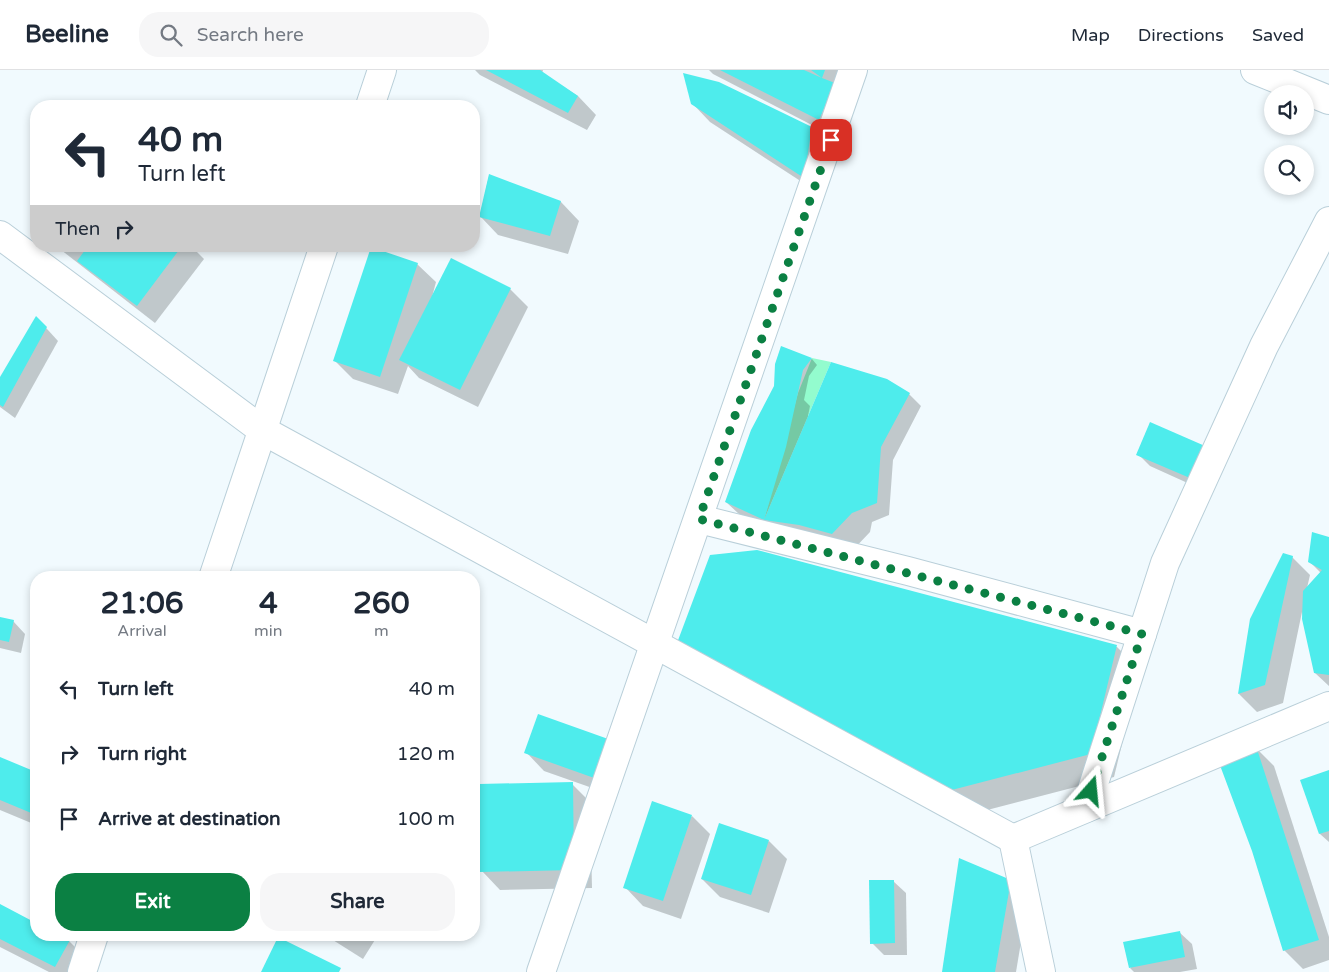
<!DOCTYPE html>
<style>
:root{--surface:#fff;--page:#f6f6f7;--text:#1f2937;--muted:#747a83;--line:#e0e1e3;--accent:#0b8043}
body{margin:0;font-family:"Varela Round",sans-serif;background:var(--page);color:var(--text);height:100vh;display:flex;flex-direction:column;font-size:19px;white-space:nowrap}
*{box-sizing:border-box;margin:0}
p{font-size:16px;color:var(--muted)}
.icon{flex:none;width:28px;height:28px;fill:none;stroke:currentColor;stroke-width:2;stroke-linecap:round;stroke-linejoin:round}
.map{position:relative;flex:1;overflow:hidden}
.sheet{position:absolute;left:30px;top:501px;width:450px;height:370px;display:flex;flex-direction:column;background:var(--surface);border-radius:20px;box-shadow:0 2px 8px #0003}
.sheet>*{flex:none}
.guide{position:absolute;left:30px;top:30px;width:450px;height:152px;border-radius:20px;box-shadow:0 2px 8px #0003;background:#fff;color:var(--text);overflow:hidden}
.controls{position:absolute;left:1264px;top:15px;display:grid;gap:10px}
.controls a{display:grid;place-items:center;width:50px;height:50px;border-radius:50%;background:var(--surface);box-shadow:0 2px 8px #0003;font-size:25px}
.pin{position:absolute;display:grid;place-items:center;width:42px;height:42px;color:#fff;margin:-21px;border-radius:10px;box-shadow:0 2px 8px #0006}
.me{position:absolute;width:55px;margin:-28px;rotate:18deg;stroke-linejoin:round;filter:drop-shadow(0 0 4px #0008)}
.turn{display:flex;align-items:center;gap:18px;height:105px;padding:0 25px;font-size:22px}
.turn .icon{width:65px;height:65px;stroke-width:2.5}
.turn b{display:block;font-size:35px;line-height:42px}
.then{display:flex;align-items:center;height:48px;padding:0 25px;background:#0003;gap:10px;font-size:19px}
.eta{display:flex;justify-content:space-evenly;align-items:center;height:85px;text-align:center}
.eta b{font-size:30px;font-weight:700;line-height:35px}
.button{display:flex;gap:10px;margin-top:auto;padding:10px 25px}
.button a{flex:1;height:58px;border-radius:20px;background:var(--accent);color:#fff;font-size:20px;font-weight:700;line-height:58px;text-align:center}
.button a+a{background:var(--page);color:var(--text)}
ul{padding:0;list-style:none}
li{display:flex;align-items:center;gap:15px;height:65px;padding:0 25px}
li div{flex:1}
li b{display:block;font-size:19px}
li em{font-style:normal}
header{display:flex;align-items:center;gap:30px;box-sizing:border-box;height:70px;padding:0 25px;background:var(--surface);border-bottom:1px solid var(--line)}
header strong{font-size:24px}
nav{display:flex;gap:28px;margin-inline-start:auto;font-size:18px}
.search{width:350px;height:45px;background:var(--page);display:flex;align-items:center;gap:12px;box-sizing:border-box;padding:0 18px;border-radius:20px;color:var(--muted);font-size:19px}
.map>svg:first-child{display:block}
</style>
<header>
<strong>Beeline</strong>
<div class="search"><svg class="icon" aria-label="search" viewBox="0 0 24 24"><circle cx="10" cy="10" r="6"/><path d="M15 15l6 6"/></svg>Search here</div>
<nav><a>Map</a><a>Directions</a><a>Saved</a></nav>
</header>
<div class="map">
<svg width="1329" height="902" viewBox="0 0 1329 902">
<rect width="100%" height="100%" fill="#f1fafe"/>
<path fill="#93fcce" d="M812 288 831 292 764 450 798 323Z"/>
<g fill="#0003">
<path d="M475 0H543L542 3 578 26 596 45 587 60 480 5Z"/>
<path d="M709 0H859L837 68 713 4Z"/>
<path d="M692 33 812 58 830 77 822 125 710 52Z"/>
<path d="M489 106 561 132 579 151 568 184 498 165 480 146Z"/>
<path d="M56 176H191L204 189 155 253Z"/>
<path d="M417 194 436 212 432 227 510 219 528 237 478 337 419 308 408 296 398 324 353 309 335 291Z"/>
<path d="M37 248 58 271 15 348 0 337V309Z"/>
<path d="M782 277 812 289 817 295 809 306 804 330 810 336 808 346 909 324 921 336 893 390 889 445 872 452 870 462 851 482 778 462 739 444 726 432 775 318Z"/>
<path d="M1138 384 1216 389 1203 420 1150 396Z"/>
<path d="M1329 469V616L1315 603 1302 542 1283 633 1257 642 1239 624 1251 549 1292 487 1310 505 1307 518 1321 503 1309 491Z"/>
<path d="M757 481 1117 577 1140 600 1114 707 968 745Z"/>
<path d="M0 548 13 551 25 564 21 583 0 578Z"/>
<path d="M610 671 615 726 544 701 526 682Z"/>
<path d="M1256 678 1274 696 1329 867V890L1303 899 1284 880 1253 781Z"/>
<path d="M0 689 36 703V755L0 740Z"/>
<path d="M1329 701V772L1320 764Z"/>
<path d="M572 714 590 732 592 818 500 820 482 801Z"/>
<path d="M692 746 710 764 681 849 643 836 625 817Z"/>
<path d="M769 771 787 789 769 843 720 827 702 809Z"/>
<path d="M960 790 1028 830 1016 902H943Z"/>
<path d="M893 811 906 823 907 885H884L872 873Z"/>
<path d="M0 836 36 854V865H57L69 871 87 889 80 902H49L0 877Z"/>
<path d="M1179 862 1192 874 1197 899 1180 902H1134L1130 898Z"/>
<path d="M325 865H378L363 889Z"/>
</g>
<g fill="#4eecec">
<path d="M486 0H540L578 26 568 43Z"/>
<path d="M720 0H804L822 8 811 0H825L822 8 835 13 819 50Z"/>
<path d="M683 3 719 12 812 57 804 108 691 34Z"/>
<path d="M489 104 561 131 550 166 479 147Z"/>
<path d="M88 176H182L137 236 77 191Z"/>
<path d="M371 177 418 193 380 307 333 291Z"/>
<path d="M451 188 511 218 460 320 399 290Z"/>
<path d="M36 246 47 257 3 337 0 335V307Z"/>
<path d="M781 276 812 288 803 300 786 377 764 450 831 292 887 309 910 323 881 377 877 433 852 443 832 464 799 455 764 450 725 432 751 360 774 316 775 294Z"/>
<path d="M1150 352 1205 376 1190 408 1136 385Z"/>
<path d="M1312 462 1329 467V605L1314 603 1302 549 1303 521 1322 500 1308 492Z"/>
<path d="M757 480 1117 575 1091 684 944 722 677 573 710 485Z"/>
<path d="M1283 483 1293 486 1265 615 1238 624 1250 549Z"/>
<path d="M0 547 14 550 9 572 0 570Z"/>
<path d="M538 644 611 670 597 709 524 683Z"/>
<path d="M1256 676 1319 870 1283 881 1252 781 1218 690Z"/>
<path d="M0 687 36 702V745L0 730Z"/>
<path d="M1329 700V761L1319 764 1300 710Z"/>
<path d="M573 712 574 800 480 802 479 714Z"/>
<path d="M652 731 692 745 663 831 623 818Z"/>
<path d="M719 753 769 770 751 825 701 809Z"/>
<path d="M959 788 1011 810 995 902H942Z"/>
<path d="M869 810H894L895 873 870 874Z"/>
<path d="M0 834 36 853V865H60L70 870 55 897 0 869Z"/>
<path d="M1180 861 1185 887 1129 898 1123 872Z"/>
<path d="M278 867 341 898 339 902H261Z"/>
</g>
<g fill="none" stroke-linecap="round" stroke-linejoin="round">
<g stroke="#b9cfd9" stroke-width="30">
<g id="minor">
<path d="M370 36 382 0"/>
<path d="M0 165 262 360 1013 769"/>
<path d="M699 449 908 501 1142 564"/>
<path d="M213 508 324 176"/>
<path d="M1086 738 1165 493 1264 276 1329 151"/>
<path d="M82 902 94 865"/>
<path d="M541 902 853 0"/>
<path d="M1041 902 1013 769 1329 636"/>
</g>
</g>
<g stroke="#b9cfd9" stroke-width="30">
<path id="major" d="M1255 0 1329 30"/>
</g>
<use href="#minor" stroke="#fff" stroke-width="28"/>
<use href="#major" stroke="#fff" stroke-width="28"/>
</g>
<g fill="none" stroke-linecap="round" stroke-linejoin="round">
<path stroke="#0b8043" stroke-width="9" stroke-dasharray="0 16.2" d="M831 70 699 449 1142 564 1091 721"/>
</g>
</svg>
<div class="controls">
<a><svg class="icon" aria-label="sound" viewBox="0 0 24 24"><path d="M4 9h4l5-4v14l-5-4H4zM17 9q2 3 0 6"/></svg></a>
<a><svg class="icon" aria-label="search" viewBox="0 0 24 24"><circle cx="10" cy="10" r="6"/><path d="M15 15l6 6"/></svg></a>
</div>
<div class="pin" style="left:831px;top:70px;background:#d93025"><svg class="icon" aria-label="arrive" viewBox="0 0 24 24"><path d="M6 21V4h12l-3 4 3 4H6"/></svg></div>
<svg class="me" style="left:1091px;top:721px" viewBox="-20 -20 40 40"><path d="M0-17L14 15 0 8-14 15z" fill="#0b8043" stroke="#fff" stroke-width="4"/></svg>
<div class="guide">
<div class="turn"><svg class="icon" aria-label="left" viewBox="0 0 24 24"><path d="M17 20v-9H6M10 6l-5 5 5 5"/></svg><div><b>40 m</b>Turn left</div></div>
<div class="then">Then<svg class="icon" aria-label="right" viewBox="0 0 24 24"><path d="M7 20v-9h11M14 6l5 5-5 5"/></svg></div>
</div>
<section class="sheet">
<div class="eta">
<div><b>21:06</b><p>Arrival</p></div>
<div><b>4</b><p>min</p></div>
<div><b>260</b><p>m</p></div>
</div>
<ul>
<li><svg class="icon" aria-label="left" viewBox="0 0 24 24"><path d="M17 20v-9H6M10 6l-5 5 5 5"/></svg><div><b>Turn left</b></div><em>40 m</em></li>
<li><svg class="icon" aria-label="right" viewBox="0 0 24 24"><path d="M7 20v-9h11M14 6l5 5-5 5"/></svg><div><b>Turn right</b></div><em>120 m</em></li>
<li><svg class="icon" aria-label="arrive" viewBox="0 0 24 24"><path d="M6 21V4h12l-3 4 3 4H6"/></svg><div><b>Arrive at destination</b></div><em>100 m</em></li>
</ul>
<div class="button"><a>Exit</a><a>Share</a></div>
</section>
</div>
